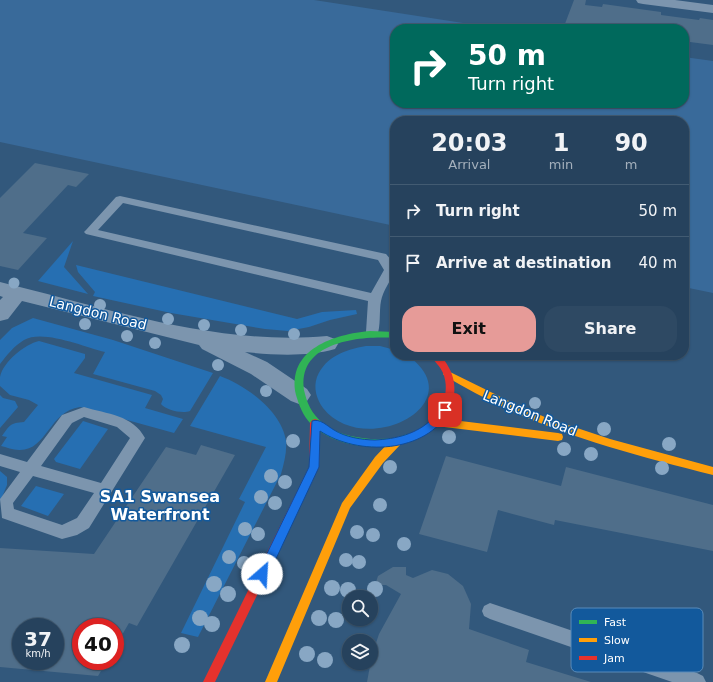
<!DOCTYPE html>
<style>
:root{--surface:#26425d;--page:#2e4963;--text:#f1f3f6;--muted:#a4b0bc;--line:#425b72;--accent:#e69b98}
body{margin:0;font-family:"DejaVu Sans",sans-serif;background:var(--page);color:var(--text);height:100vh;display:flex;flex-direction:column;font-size:15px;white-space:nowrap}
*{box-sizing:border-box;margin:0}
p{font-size:13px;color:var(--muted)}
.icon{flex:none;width:22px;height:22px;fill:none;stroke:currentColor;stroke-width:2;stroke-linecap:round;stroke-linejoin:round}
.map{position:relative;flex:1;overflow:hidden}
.sheet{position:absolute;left:390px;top:116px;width:299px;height:244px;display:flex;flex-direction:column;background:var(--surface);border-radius:16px;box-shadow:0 1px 3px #0004,0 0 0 1px var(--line)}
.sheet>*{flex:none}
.hud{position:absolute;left:390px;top:24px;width:299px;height:84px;border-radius:16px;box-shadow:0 1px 3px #0004,0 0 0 1px var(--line);background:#00695c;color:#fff;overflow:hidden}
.tools{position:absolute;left:342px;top:590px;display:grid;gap:8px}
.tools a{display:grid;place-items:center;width:36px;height:36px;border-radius:50%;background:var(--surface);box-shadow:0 1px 3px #0004,0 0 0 1px var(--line);font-size:20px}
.speed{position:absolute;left:12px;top:618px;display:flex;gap:8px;font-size:20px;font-weight:700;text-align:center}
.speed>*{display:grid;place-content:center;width:52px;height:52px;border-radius:50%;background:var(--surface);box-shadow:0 1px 3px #0004,0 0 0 1px var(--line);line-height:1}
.speed small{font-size:10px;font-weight:400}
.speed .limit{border:6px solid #d22;background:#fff;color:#111}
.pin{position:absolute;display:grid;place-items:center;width:34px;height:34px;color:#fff;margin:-17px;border-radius:8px;box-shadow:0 2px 6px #0006}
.me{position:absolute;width:44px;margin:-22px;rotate:26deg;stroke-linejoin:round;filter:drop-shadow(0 0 3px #0008)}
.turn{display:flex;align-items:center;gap:14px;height:84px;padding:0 12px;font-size:18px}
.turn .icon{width:52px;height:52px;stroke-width:2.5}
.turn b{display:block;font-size:28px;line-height:34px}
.eta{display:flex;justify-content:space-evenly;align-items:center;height:68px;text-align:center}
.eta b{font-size:24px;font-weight:700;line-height:28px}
.cta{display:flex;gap:8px;margin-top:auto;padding:8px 12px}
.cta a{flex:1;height:46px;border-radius:16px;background:var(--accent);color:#111;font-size:16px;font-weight:700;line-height:46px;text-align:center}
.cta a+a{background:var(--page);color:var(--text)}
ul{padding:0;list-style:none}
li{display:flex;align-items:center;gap:12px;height:52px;padding:0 12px;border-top:1px solid var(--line)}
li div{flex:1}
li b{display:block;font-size:15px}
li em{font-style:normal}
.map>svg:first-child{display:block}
</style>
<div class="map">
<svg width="713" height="682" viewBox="0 0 713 682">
<rect width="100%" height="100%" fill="#32587c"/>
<g fill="#266fb2">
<path d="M73 241 64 267 88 294 38 281Z"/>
<path d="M76 265 297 319 322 312 356 310 357 314 330 320 309 327 288 331 265 329 171 313 93 296 95 292 78 272Z"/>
<path d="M33 318 113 340 213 373 190 411C182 414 166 410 161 404L163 399 161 395 155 391 93 374 105 352C84 347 43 329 24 340 14 346 7 355 0 364V340L12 328Z"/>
<path d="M39 341 85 354V358L74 373 152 395 145 408 183 419 174 433 80 407C49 411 47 451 19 450 13 450 6 447 1 446L7 437 2 436C10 425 10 423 24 422L38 405 29 400 10 395 0 386C0 383 0 380 0 377 3 362 25 344 39 341Z"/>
<path d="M366 346H380L395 350V355H407C476 404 364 460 323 408 317 400 313 388 317 377 326 356 345 350 366 346Z"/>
<path d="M220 376C245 385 282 411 286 441 287 452 284 463 281 474L198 637 181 633 245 502 239 499 266 447 190 426Z"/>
<path d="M0 395 3 398 15 401 18 407 0 428Z"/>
<path d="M83 421 108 429 80 469 56 462 54 459Z"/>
<path d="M0 471 7 477V485L0 502Z"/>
<path d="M36 486 64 494 48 516 21 506Z"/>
</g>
<path fill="#396a9a" d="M0 0H314L502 29H395V103H684V57L713 61V293L684 287V121H395V226L0 142Z"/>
<g fill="#4f6e8a" fill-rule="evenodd">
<path d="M574 0H586L585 5 602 7 603 4 661 12V15L699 20 700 18 713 20V45L690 42V40L684 39V29H593L594 26 580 25 579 29H563Z"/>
<path d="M35 163 89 174 76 187 68 185 23 233 47 238 18 270 0 266V198Z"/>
<path d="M201 445 235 455 137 626 129 623 115 647V627H81V661H107L98 676 0 667V548L94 554 166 447 196 455ZM21 627H55V661H21Z"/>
<path d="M446 456 561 486 566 467 713 505V551L555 520 554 525 498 510 487 552 419 534Z"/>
<path d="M393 567H406V575L413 578 432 570 448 574 463 586 471 604 469 629 529 650 526 662 591 682H367L372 655 379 634 401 594 386 585H375L378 576Z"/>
</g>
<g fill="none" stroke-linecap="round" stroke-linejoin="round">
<g fill="#7c95ae" fill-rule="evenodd">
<path d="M120 196 386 254 392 261 395 272C390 281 383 291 381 301 379 310 381 328 377 335H367L366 332 368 301 86 234 84 232 86 230 116 197ZM123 203 378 260 384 270 371 293 98 230Z"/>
<path d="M84 407C107 414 133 415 145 438L89 528 77 535 62 539 2 518 0 499 20 472 0 466V454L27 462 62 415ZM84 417 117 427 130 438 101 483 41 466 72 423ZM33 476 94 493 77 518 62 525 14 509 13 503Z"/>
<path d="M490 603 697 673 703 676 706 682H672L490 619 484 616 482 611 484 606Z"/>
</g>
<g fill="#7c95ae" fill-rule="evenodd">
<path d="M636 0H675L713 5V13L643 4 638 3Z"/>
<path d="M0 282C107 308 216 346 327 336L335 339 338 344 335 349C307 357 273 355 245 352L267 362 307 389 311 395 307 401 299 404 291 401 251 374 202 349 199 345 22 301 8 319 0 321V300L3 297 0 296Z"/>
</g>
<path fill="#30b455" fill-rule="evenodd" d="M370 331 395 332V338C360 335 293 342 305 394 308 407 315 418 327 426 345 438 372 441 394 438 401 437 408 432 415 434L416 437 415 440C383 452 336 449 311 424 303 416 299 405 296 395 286 349 335 334 370 331Z"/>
<g fill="#ff9f0a" fill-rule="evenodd">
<path d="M448 371 515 404 547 418 610 439 713 467V475C643 457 572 439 507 409 486 399 465 388 445 376L443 374 445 372Z"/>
<path d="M436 418 558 433 562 434 563 437 562 440 558 441 436 426 433 425 431 422 433 419Z"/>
<path d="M396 438 400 439 401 442 400 445 383 463 350 508 277 682H265L342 503 375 457 392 439Z"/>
</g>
<g fill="#e5322d" fill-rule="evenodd">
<path d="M430 355H440C470 388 450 428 411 441L407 440 406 437C410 431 419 431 425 426 441 414 451 393 443 373 440 366 434 361 430 355Z"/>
<path d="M315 419 318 420 320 423 319 467 215 682H203L309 467 310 423 312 420Z"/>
</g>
</g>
<g fill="#88a7c4">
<circle cx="14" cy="283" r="5.5"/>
<circle cx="100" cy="305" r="6"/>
<circle cx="168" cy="319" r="6"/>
<circle cx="85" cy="324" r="6"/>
<circle cx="204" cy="325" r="6"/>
<circle cx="241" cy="330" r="6"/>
<circle cx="294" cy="334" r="6"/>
<circle cx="127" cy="336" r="6"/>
<circle cx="155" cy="343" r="6"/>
<circle cx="218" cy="365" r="6"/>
<circle cx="266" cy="391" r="6"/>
<circle cx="535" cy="403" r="6"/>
<circle cx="604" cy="429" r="7"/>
<circle cx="449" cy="437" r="7"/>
<circle cx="293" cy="441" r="7"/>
<circle cx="669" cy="444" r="7"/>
<circle cx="564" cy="449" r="7"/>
<circle cx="591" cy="454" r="7"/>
<circle cx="390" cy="467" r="7"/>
<circle cx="662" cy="468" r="7"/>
<circle cx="271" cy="476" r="7"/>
<circle cx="285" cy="482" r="7"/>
<circle cx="261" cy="497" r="7"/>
<circle cx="275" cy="503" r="7"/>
<circle cx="380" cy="505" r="7"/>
<circle cx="245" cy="529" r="7"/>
<circle cx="357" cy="532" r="7"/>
<circle cx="258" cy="534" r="7"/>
<circle cx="373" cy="535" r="7"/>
<circle cx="404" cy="544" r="7"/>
<circle cx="229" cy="557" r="7"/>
<circle cx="346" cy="560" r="7"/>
<circle cx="359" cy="562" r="7"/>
<circle cx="244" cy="563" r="7"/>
<circle cx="214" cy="584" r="8"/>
<circle cx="332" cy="588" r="8"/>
<circle cx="375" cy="589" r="8"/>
<circle cx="348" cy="590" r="8"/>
<circle cx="228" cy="594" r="8"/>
<circle cx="200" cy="618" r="8"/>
<circle cx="319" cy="618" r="8"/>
<circle cx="336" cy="620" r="8"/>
<circle cx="212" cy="624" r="8"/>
<circle cx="182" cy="645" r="8"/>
<circle cx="307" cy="654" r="8"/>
<circle cx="325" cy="660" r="8"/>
</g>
<path fill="#1a73e8" stroke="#114b97" d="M445 407 450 410C426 454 358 456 320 431L319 467 267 578 262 579 258 578 257 574 309 467 312 421C320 418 327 426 334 430 345 437 362 440 375 440 396 439 417 434 432 419 437 415 439 409 445 407Z"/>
<g text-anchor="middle" stroke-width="3" stroke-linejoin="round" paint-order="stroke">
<g font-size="14" fill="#fff" stroke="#12599c">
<text transform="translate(98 313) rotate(14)" y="5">Langdon Road</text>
<text transform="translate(530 413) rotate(22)" y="5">Langdon Road</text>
</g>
<g font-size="16" font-weight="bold" fill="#fff" stroke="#12599c">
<text x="160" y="502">SA1 Swansea<tspan x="160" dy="18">Waterfront</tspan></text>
</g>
</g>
<rect x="571" y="608" width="132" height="64" rx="6" fill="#12599c" stroke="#598bba" stroke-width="1"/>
<rect x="579" y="620" width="18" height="4" fill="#30b455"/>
<rect x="579" y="638" width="18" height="4" fill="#ff9f0a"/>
<rect x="579" y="656" width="18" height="4" fill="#e5322d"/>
<g font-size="11" fill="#fff">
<text x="604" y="626">Fast</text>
<text x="604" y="644">Slow</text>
<text x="604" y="662">Jam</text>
</g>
</svg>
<div class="tools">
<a><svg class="icon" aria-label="search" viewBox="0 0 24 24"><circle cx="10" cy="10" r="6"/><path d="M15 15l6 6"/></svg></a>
<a><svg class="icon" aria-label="layers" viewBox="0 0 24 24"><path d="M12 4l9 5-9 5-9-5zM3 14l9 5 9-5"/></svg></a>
</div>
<div class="speed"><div>37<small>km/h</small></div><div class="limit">40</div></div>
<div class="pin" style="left:445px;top:410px;background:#d93025"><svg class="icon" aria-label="arrive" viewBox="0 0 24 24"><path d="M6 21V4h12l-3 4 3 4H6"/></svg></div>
<svg class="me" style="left:262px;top:574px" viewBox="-20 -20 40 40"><circle r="19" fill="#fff"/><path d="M0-13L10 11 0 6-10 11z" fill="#1a73e8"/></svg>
<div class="hud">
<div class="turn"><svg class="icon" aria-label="right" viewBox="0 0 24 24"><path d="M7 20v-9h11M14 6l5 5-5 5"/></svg><div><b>50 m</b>Turn right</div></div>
</div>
<section class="sheet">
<div class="eta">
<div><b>20:03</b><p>Arrival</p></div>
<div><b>1</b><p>min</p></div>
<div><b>90</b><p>m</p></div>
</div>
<ul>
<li><svg class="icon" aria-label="right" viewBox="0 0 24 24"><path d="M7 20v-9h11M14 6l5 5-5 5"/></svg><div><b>Turn right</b></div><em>50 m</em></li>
<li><svg class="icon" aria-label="arrive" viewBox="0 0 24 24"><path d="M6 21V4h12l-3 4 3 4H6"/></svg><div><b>Arrive at destination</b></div><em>40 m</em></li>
</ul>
<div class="cta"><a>Exit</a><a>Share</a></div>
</section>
</div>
